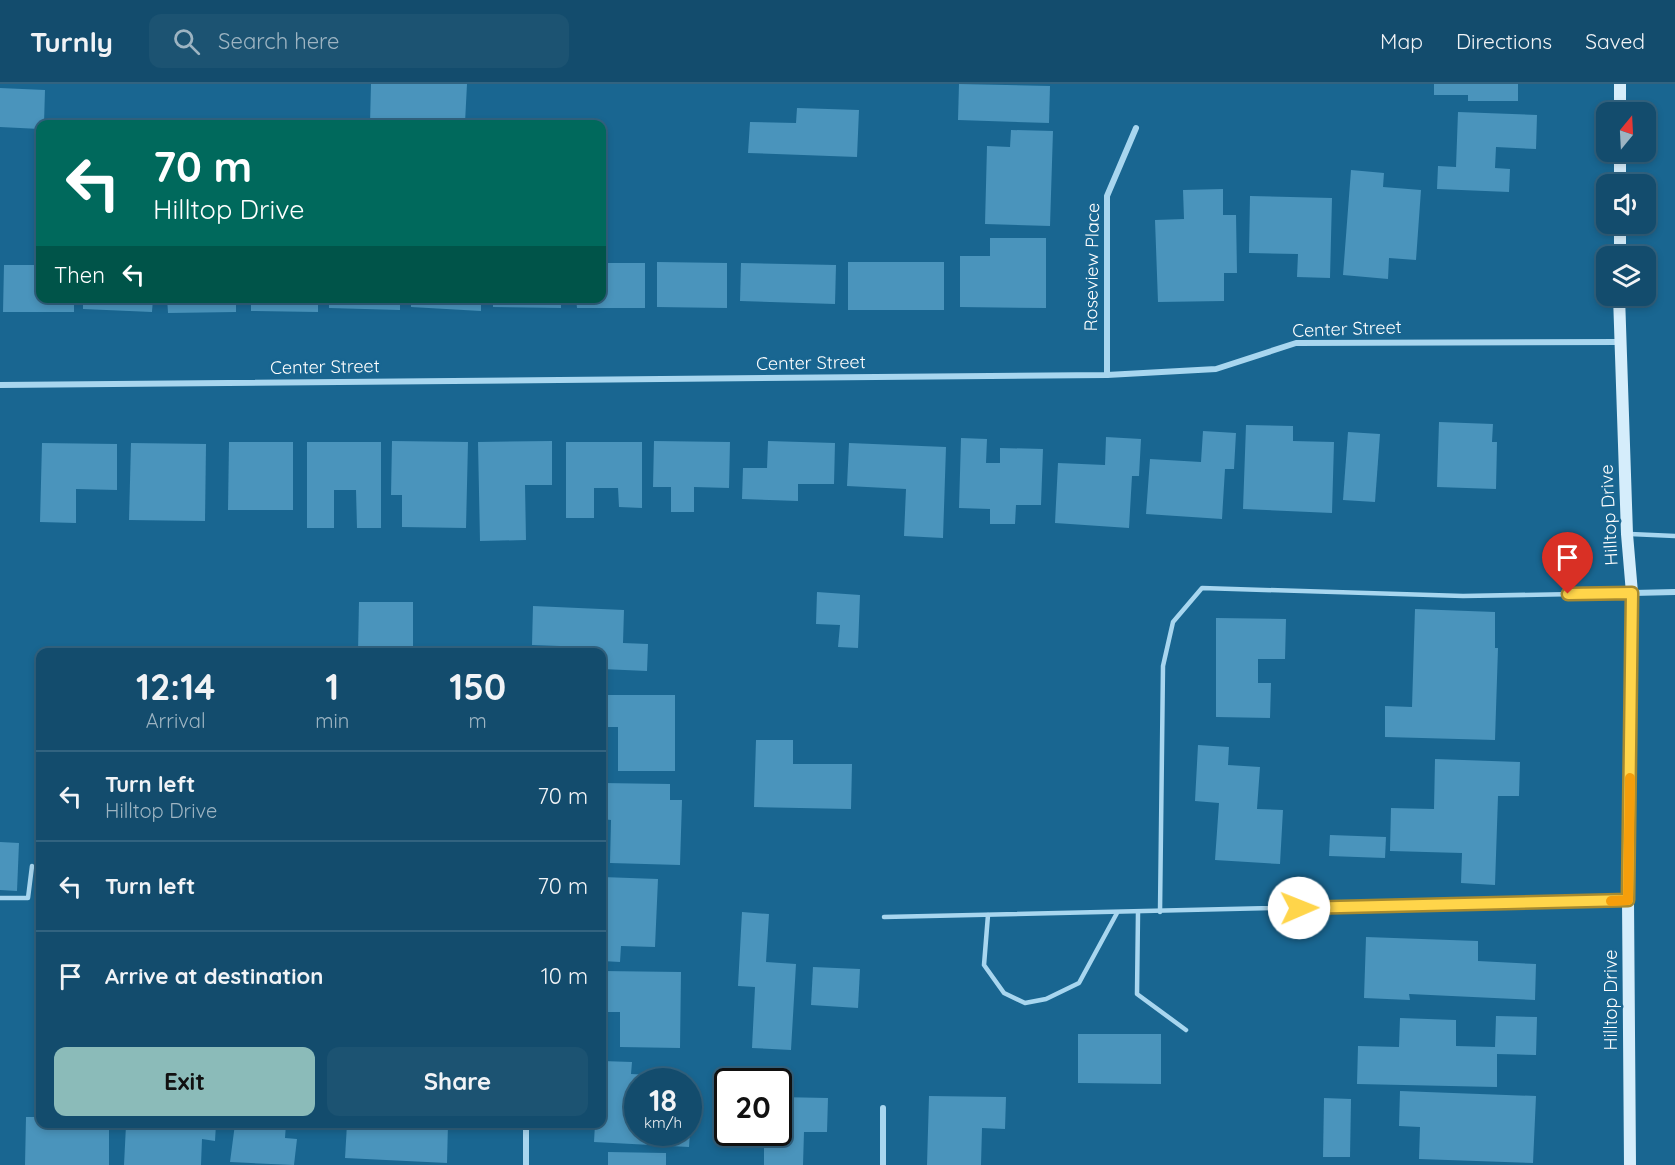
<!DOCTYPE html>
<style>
:root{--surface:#134c6d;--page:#1c5372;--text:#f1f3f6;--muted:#9db4c2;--line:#326380;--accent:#8bbbb9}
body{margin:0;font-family:Quicksand,sans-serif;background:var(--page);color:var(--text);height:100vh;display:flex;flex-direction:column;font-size:22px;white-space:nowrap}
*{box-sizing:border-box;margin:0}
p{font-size:20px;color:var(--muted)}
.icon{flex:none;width:33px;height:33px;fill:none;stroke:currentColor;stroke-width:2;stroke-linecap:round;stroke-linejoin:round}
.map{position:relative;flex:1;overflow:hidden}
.side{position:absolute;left:36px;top:564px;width:570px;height:480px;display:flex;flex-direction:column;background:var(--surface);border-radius:12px;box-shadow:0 3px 9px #0003,0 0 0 2px var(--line)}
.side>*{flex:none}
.banner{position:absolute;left:36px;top:36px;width:570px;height:183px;border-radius:12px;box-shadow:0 3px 9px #0003,0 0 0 2px var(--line);background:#00695c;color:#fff;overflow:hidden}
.needle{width:39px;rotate:18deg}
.fabs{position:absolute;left:1596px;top:18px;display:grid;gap:12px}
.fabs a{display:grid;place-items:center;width:60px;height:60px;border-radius:12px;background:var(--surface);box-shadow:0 3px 9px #0003,0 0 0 2px var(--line);font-size:30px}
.speed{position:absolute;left:624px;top:984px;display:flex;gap:12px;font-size:30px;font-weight:700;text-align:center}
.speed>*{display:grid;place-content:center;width:78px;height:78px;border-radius:50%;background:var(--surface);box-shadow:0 3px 9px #0003,0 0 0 2px var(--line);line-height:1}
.speed small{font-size:15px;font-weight:400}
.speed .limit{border:3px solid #111;border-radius:9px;background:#fff;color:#111}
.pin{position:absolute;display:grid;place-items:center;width:51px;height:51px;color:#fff;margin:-62px -26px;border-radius:50% 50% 50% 0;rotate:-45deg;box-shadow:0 0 6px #0007}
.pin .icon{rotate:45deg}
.me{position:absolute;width:66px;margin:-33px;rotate:89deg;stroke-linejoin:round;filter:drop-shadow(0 0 4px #0008)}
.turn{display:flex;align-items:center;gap:21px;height:126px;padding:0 18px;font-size:27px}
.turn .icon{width:78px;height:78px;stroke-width:2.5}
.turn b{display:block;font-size:42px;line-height:51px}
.then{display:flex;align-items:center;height:57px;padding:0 18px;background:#0003;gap:12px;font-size:22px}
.eta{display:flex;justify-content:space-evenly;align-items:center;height:102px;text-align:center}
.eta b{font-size:36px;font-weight:800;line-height:42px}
.primary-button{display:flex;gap:12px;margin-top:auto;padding:12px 18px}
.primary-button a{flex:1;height:69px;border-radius:12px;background:var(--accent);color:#111;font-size:24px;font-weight:800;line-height:69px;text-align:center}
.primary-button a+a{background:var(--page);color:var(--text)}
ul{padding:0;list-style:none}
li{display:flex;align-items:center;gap:18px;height:90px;padding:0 18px;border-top:2px solid var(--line)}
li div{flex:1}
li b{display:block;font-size:22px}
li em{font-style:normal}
header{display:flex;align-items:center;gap:36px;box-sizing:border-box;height:84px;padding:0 30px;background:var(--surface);border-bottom:2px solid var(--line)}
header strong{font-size:28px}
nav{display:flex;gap:33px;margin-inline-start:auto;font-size:21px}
.search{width:420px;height:54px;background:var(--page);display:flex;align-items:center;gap:15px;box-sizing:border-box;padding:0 21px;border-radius:12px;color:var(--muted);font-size:22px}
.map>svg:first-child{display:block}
</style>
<header>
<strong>Turnly</strong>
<div class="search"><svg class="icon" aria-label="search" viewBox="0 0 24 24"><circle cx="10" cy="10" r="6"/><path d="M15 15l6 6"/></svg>Search here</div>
<nav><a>Map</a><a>Directions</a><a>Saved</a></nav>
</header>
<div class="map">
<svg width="1675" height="1081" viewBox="0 0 1675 1081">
<rect width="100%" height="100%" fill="#196691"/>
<g fill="#4a94bc">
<path d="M371 0H467L465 39 406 37 405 40H370Z"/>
<path d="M959 0 1050 2 1049 39 958 36Z"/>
<path d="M1434 0H1518V17H1468V11H1434Z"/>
<path d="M0 4 45 6 44 40H40V45L0 43Z"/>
<path d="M797 24 859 26 857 73 748 69 750 38 796 39Z"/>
<path d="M1458 28 1537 31 1536 65 1496 63 1495 84 1510 85 1509 108 1437 105 1438 82 1456 83Z"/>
<path d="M1011 46 1053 47 1050 142 985 140 987 62 1010 63Z"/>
<path d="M1351 86 1384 89 1383 103 1421 106 1416 176 1389 174 1388 195 1343 191Z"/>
<path d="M1223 105V131H1236L1237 189H1224V217L1158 218 1155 136 1184 135 1183 106Z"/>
<path d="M1250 112 1332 114 1330 194 1297 193 1298 170 1249 169Z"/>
<path d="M990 154H1046V224L960 223V172H990Z"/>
<path d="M657 178 727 179V224L657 223Z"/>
<rect x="848" y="178" width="96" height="48"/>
<path d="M602 179H645V224H577L576 214H602Z"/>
<path d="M741 179 836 181 835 220 740 217Z"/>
<path d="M4 181H40V214H74V228H3Z"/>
<path d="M83 214H153L152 228 83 225Z"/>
<path d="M167 214H236V228L168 229Z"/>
<path d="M251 214H318V228L251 227Z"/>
<path d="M329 214H400V226L329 224Z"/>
<path d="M411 214H481V227L411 223Z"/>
<path d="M493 214H561V224L493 223Z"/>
<path d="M1439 338 1493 340 1492 358H1497L1496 405 1437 403Z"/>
<path d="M1246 341 1293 342V357L1334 358 1332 429 1243 425Z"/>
<path d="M1203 347 1236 349 1234 385H1225L1222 435 1146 430 1150 375 1201 378Z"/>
<path d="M1348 348 1380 350 1375 418 1343 416Z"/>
<path d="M1106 353 1141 355 1139 392H1132L1129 444 1055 439 1058 379 1105 381Z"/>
<path d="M961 354 987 355 986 379H1000V364L1043 365 1041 421H1016L1015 440H990V425L959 424Z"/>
<path d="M392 357 468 358 466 444 402 443V411H391Z"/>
<path d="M552 357V401H525L526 456 480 457 478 358Z"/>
<path d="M654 357 730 358 729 404 694 403V428H671V403H653Z"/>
<path d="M768 357 835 359 834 400H798V417L742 415 743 384H767Z"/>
<path d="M229 358H293V426H228Z"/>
<path d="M307 358H381V444H357L356 406H334V444H307Z"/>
<path d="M566 358H642V424L619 423 618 404H594V434H566Z"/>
<path d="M42 359 117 360V406L76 405V439L40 438Z"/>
<path d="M131 359 206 360 205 437 129 436Z"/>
<path d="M849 359 946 363 943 454 904 452 906 405 847 402Z"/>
<path d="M817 508 860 511 858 564 838 563 840 541 816 540Z"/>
<path d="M359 518H413V568H358Z"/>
<path d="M533 522 624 526 623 559 648 560 647 587 602 585V568H586L587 563 532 561Z"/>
<path d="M1415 525 1495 528V564H1498L1495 656 1385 653V622L1412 623Z"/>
<path d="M1216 534 1286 535 1285 575H1258V599H1271L1270 634 1216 633Z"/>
<path d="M60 565 112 566V568H60Z"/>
<path d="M604 611H675V687H618V643H604Z"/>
<path d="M756 656H793V680H852L851 725 754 723Z"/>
<path d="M1198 661 1229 663 1228 681 1260 683 1257 725 1283 726 1280 780 1215 776 1219 719 1195 717Z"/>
<path d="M1435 675 1520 678 1519 712H1498L1495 801 1461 799 1462 769 1390 767 1391 724 1434 725Z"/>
<path d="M602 699 670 700V716H682L680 781 610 779 611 736 602 735Z"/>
<path d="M1330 751 1386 753 1385 774 1329 772Z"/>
<path d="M0 758 19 759 17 807 0 806Z"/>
<path d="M602 793 658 795 655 863 621 862 620 878 602 877Z"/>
<path d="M742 828 769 830 766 878 796 880 791 966 752 964 755 903 738 902Z"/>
<path d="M1366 853 1478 857V877L1536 880 1535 916 1409 910 1410 916 1364 914Z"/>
<path d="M813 883 860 885 858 924 811 921Z"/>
<path d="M602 887 681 888 680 964 620 963V928H602Z"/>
<path d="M1496 932 1537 933 1536 971 1497 970V1003L1357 1000 1358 962 1399 963 1400 934 1456 936V962L1495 963Z"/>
<path d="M1078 950H1161V1000L1078 999Z"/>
<path d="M602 977 632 978 631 990 671 992 670 998H638V1048H690L689 1063 594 1058 595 1040H602Z"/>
<path d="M1400 1007 1536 1012 1533 1079 1419 1075 1420 1043 1399 1042Z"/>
<path d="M929 1012 1006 1013 1005 1045 982 1044 981 1081H927Z"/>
<path d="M778 1013 828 1014 827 1048H804L803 1081H764V1048H778Z"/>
<path d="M1324 1014 1351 1015 1350 1073H1323Z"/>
<path d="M26 1033H40V1040H109V1081H25Z"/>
<path d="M180 1040H216L215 1057 202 1055 201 1081H124L126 1041 180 1044Z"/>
<path d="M235 1040H286L285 1054 297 1055 294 1081 230 1078Z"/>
<path d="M347 1040H448L447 1079 345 1074Z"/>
<path d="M608 1068 666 1069V1081H608Z"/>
</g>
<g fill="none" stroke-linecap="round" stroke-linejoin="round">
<g stroke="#a8d6ef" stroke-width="4.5">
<path d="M1630 450 1675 452"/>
<path d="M0 814H28L32 782"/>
<path d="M1160 828 1163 582 1173 538 1202 504 1463 512 1631 509"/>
<path d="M1138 829 1137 910 1186 946"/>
<path d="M988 831 984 881 1004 909 1025 919 1046 915 1079 899 1117 829"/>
<path d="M884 833 1626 816"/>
</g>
<g stroke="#a8d6ef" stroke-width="6">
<path d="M1107 291V112L1136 44"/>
<path d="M0 301 1107 291 1216 285 1296 259 1619 258"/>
<path d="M1633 509 1675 508"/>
<path d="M526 1081V1040"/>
<path d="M883 1081V1024"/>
</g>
<g stroke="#d5edfb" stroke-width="12">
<path d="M1620 28V0"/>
<path d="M1620 100V68"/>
<path d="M1620 172V140"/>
<path d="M1619 212 1627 450 1632 509 1628 816 1630 1081"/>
</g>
</g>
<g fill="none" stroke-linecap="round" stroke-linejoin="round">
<g stroke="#a68a30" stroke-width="15">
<path id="route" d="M1299 824 1628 816 1632 509 1568 510"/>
</g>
<use href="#route" stroke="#ffd54a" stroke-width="10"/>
<path stroke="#f59e0b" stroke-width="10" d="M1611 817 1628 816 1630 694"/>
</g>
<g text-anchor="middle" stroke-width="5" stroke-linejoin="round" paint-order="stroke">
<g font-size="18" fill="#fff" stroke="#196691">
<text transform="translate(1092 183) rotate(-89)" y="6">Roseview Place</text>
<text transform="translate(1347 245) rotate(-2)" y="6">Center Street</text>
<text transform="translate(811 279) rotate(-1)" y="6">Center Street</text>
<text transform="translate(325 283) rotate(-1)" y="6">Center Street</text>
<text transform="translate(1609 431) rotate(-93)" y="6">Hilltop Drive</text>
<text transform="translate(1611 916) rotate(-90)" y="6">Hilltop Drive</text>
</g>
</g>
</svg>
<div class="fabs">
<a><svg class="needle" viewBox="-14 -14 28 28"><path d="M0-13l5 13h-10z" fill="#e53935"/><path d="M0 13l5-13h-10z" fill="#9db4c2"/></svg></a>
<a><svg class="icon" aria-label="sound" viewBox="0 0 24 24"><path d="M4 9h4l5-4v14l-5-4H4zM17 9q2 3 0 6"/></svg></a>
<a><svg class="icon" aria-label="layers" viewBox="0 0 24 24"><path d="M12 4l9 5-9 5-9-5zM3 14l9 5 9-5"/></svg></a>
</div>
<div class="speed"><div>18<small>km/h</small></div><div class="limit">20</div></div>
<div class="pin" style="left:1568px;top:510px;background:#d93025"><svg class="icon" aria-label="arrive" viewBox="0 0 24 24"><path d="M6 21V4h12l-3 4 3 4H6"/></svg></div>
<svg class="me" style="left:1299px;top:824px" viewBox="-20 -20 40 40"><circle r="19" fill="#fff"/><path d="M0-13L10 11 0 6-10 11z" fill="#ffd54a"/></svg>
<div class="banner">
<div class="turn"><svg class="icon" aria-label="left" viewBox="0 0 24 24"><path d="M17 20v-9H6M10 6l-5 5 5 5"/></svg><div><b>70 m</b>Hilltop Drive</div></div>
<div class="then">Then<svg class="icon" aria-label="left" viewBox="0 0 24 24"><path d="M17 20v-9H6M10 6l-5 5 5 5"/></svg></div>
</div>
<section class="side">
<div class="eta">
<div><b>12:14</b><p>Arrival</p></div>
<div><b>1</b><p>min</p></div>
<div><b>150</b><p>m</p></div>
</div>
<ul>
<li><svg class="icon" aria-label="left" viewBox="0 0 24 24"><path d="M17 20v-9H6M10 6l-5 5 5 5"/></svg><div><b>Turn left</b><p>Hilltop Drive</p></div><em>70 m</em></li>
<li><svg class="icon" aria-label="left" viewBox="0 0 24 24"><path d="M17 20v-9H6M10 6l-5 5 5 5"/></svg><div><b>Turn left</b></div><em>70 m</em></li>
<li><svg class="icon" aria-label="arrive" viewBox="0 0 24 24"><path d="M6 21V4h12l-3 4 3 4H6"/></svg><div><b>Arrive at destination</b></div><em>10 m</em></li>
</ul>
<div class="primary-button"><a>Exit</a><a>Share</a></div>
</section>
</div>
